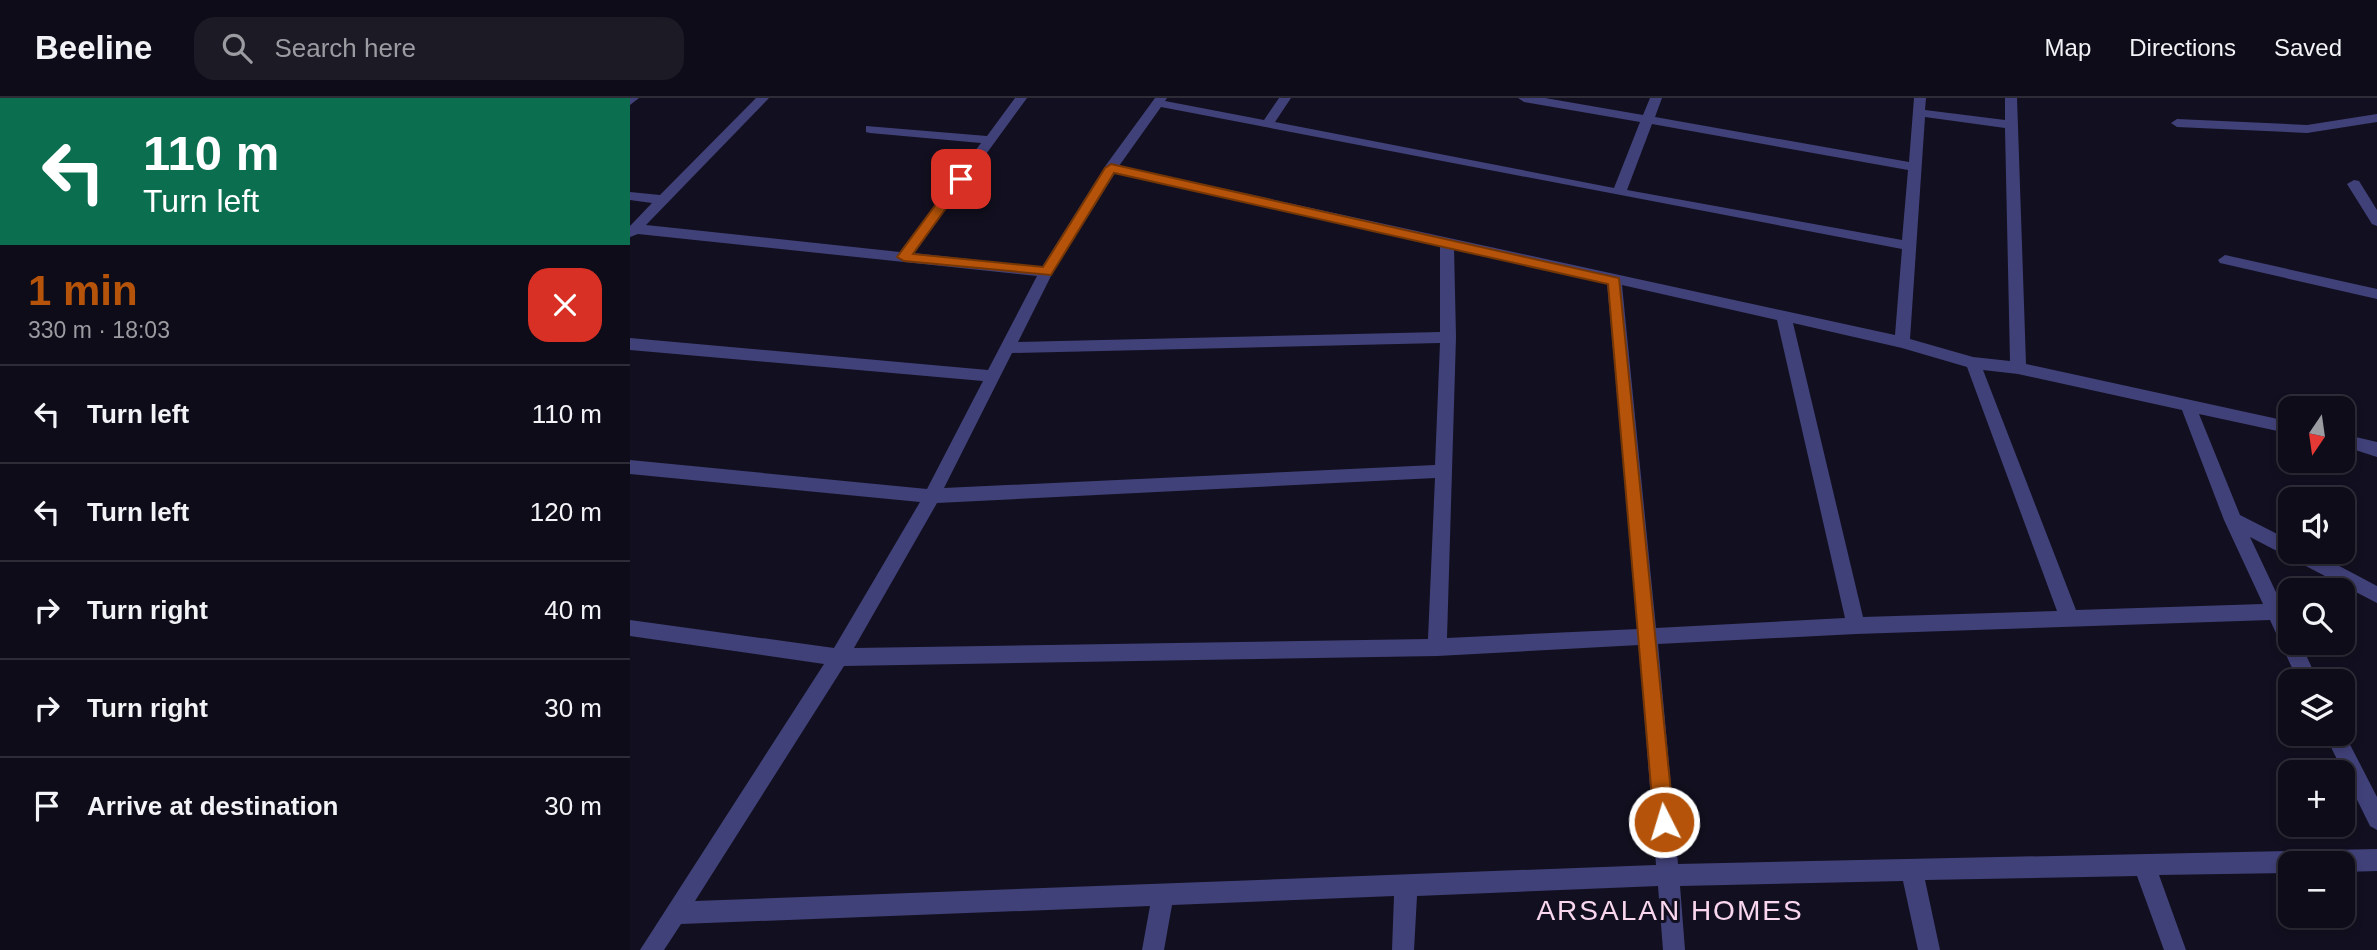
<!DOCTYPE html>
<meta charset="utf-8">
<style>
:root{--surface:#0e0c18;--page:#1c1a25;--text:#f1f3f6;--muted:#9b9ba2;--line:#2e2c37;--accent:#b45309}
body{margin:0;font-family:Helvetica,sans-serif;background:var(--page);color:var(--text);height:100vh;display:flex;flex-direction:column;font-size:26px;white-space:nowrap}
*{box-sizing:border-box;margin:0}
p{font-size:23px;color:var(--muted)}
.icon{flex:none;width:38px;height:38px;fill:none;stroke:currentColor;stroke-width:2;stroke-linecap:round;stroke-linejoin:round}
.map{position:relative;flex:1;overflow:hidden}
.panel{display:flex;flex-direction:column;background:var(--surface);width:630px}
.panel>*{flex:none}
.top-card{background:#0b6e4f;color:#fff;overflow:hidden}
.needle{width:46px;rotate:193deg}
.tools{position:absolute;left:1648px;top:298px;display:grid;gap:14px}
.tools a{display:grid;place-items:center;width:77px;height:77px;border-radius:14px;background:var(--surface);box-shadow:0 4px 10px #0003,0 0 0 2px var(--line);font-size:35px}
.pin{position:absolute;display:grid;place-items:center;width:60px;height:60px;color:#fff;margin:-30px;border-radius:14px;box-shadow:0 4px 10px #0006}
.me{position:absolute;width:77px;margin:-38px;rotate:355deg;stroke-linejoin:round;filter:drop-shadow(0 0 5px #0008)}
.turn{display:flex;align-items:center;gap:24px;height:147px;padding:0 28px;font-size:32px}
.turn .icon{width:91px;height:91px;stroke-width:2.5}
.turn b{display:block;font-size:49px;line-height:60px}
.round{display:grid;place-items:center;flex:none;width:74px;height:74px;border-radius:21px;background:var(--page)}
.head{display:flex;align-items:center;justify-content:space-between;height:119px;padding:0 28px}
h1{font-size:42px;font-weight:700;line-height:52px;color:var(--accent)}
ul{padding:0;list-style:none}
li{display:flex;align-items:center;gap:21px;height:98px;padding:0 28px;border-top:2px solid var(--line)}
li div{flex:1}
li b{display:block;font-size:26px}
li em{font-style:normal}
header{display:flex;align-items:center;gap:42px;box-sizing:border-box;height:98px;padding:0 35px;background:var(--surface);border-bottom:2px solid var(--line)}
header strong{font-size:33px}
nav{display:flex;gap:38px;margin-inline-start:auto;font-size:24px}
.search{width:490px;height:63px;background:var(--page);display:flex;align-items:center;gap:18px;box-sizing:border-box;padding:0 24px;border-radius:21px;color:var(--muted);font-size:26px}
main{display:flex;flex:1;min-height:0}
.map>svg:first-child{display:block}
</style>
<header>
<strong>Beeline</strong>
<div class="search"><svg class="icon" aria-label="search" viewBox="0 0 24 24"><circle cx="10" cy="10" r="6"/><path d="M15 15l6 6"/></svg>Search here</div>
<nav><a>Map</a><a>Directions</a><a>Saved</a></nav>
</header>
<main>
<section class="panel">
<div class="top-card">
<div class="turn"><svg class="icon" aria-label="left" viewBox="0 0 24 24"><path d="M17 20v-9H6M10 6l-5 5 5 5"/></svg><div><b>110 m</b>Turn left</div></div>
</div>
<div class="head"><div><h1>1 min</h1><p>330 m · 18:03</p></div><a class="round" style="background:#d93025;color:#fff"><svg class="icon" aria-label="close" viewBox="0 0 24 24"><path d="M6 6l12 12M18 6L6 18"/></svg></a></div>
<ul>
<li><svg class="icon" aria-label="left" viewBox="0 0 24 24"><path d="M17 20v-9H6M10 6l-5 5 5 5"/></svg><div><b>Turn left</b></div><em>110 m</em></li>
<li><svg class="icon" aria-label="left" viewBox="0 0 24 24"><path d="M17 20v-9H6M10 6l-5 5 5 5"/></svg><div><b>Turn left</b></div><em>120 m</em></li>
<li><svg class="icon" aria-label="right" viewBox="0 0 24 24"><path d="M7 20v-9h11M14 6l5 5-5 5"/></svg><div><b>Turn right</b></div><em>40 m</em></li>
<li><svg class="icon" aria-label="right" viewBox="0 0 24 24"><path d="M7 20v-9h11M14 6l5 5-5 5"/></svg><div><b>Turn right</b></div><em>30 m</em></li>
<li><svg class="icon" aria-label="arrive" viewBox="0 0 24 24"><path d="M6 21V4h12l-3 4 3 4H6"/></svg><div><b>Arrive at destination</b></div><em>30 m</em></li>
</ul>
</section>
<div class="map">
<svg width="1747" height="852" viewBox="0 0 1747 852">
<rect width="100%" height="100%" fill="#121020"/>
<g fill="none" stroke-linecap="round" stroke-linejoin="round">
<g fill="#414179" fill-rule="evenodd">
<path d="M0 0H9L0 7Z"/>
<path d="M126 0H139L16 127 270 154 351 45 240 35 236 34V28L357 38 385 0H397L284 155 412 169 476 67 525 0H537L535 3 634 22 649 0H661L645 24 984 90 1010 24 894 4 888 0H915L1013 17 1020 0H1032L1025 19 1279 64 1284 0H1296L1295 12 1375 22V0H1387L1396 266 1661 324V336L1569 316 1610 417 1661 443V453H1681L1747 488V505L1620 439 1661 526V544H1670L1688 583H1668L1640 522 1226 536 1028 546 1048 766 1747 751V773L1713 774V765H1661V775L1529 777 1556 852H1534L1507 778 1295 782 1310 852H1288L1273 783 1050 788 1055 852H1033L1028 788 787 798 784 852H762L764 798 542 807 534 852H512L520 808 51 826 34 852H10L194 566 0 538V522L204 550 290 404 0 376V362L297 391 353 283 0 252V240L358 272 407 178 8 136 0 139V128L22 105 0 102V94L30 97ZM531 9 1272 151 1265 237 489 68ZM1295 19 1375 30 1380 263 1343 259 1280 241ZM1022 26 1278 72 1272 142 997 92ZM485 75 810 147V234L388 244 423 174ZM824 150 977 184 1008 531 817 540 826 239ZM992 187 1147 222 1215 520 1026 530ZM1163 225 1272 250 1337 269 1427 513 1233 519ZM810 245 805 367 314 390 382 255ZM1353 272 1388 276 1552 312 1594 422 1633 506 1446 512ZM805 380 798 541 224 550 307 405ZM1009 547 1026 767 65 803 214 568 807 558Z"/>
<path d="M1747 16V24L1677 35 1547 29 1541 25 1547 21 1677 27Z"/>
<path d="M1724 82 1729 83 1747 112V128L1742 126 1717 86Z"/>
<path d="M1595 157 1747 191V201L1590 165 1588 162Z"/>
<path d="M1713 336 1747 344V359L1713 348Z"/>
<path d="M1713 633 1747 699V732L1740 728 1694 635H1713Z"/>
</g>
</g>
<path fill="#b45309" stroke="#753606" stroke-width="2" d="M481 66 989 180 1044 724 1041 731 1034 733 1027 731 1024 724 978 186 484 75 421 177 274 163 267 159 327 78 331 77 337 81 283 156 413 169 475 70Z"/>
<g text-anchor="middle" stroke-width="6" stroke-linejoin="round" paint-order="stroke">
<g font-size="28" letter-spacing="2" fill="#fad7ee" stroke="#121020">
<text x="1040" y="822">ARSALAN HOMES</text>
</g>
</g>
</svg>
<div class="tools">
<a><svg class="needle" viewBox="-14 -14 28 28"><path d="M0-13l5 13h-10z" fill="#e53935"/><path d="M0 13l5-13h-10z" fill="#9b9ba2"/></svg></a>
<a><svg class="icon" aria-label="sound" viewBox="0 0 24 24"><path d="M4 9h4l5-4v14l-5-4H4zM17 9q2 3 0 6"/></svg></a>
<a><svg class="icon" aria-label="search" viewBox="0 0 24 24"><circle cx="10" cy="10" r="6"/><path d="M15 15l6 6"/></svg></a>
<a><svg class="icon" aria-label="layers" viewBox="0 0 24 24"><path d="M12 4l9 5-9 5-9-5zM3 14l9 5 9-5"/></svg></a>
<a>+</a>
<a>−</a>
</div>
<div class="pin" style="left:331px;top:81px;background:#d93025"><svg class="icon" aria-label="arrive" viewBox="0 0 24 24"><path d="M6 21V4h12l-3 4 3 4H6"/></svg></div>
<svg class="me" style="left:1034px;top:724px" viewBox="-20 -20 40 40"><circle r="17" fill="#b45309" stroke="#fff" stroke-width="3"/><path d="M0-11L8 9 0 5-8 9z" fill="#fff"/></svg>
</div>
</main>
